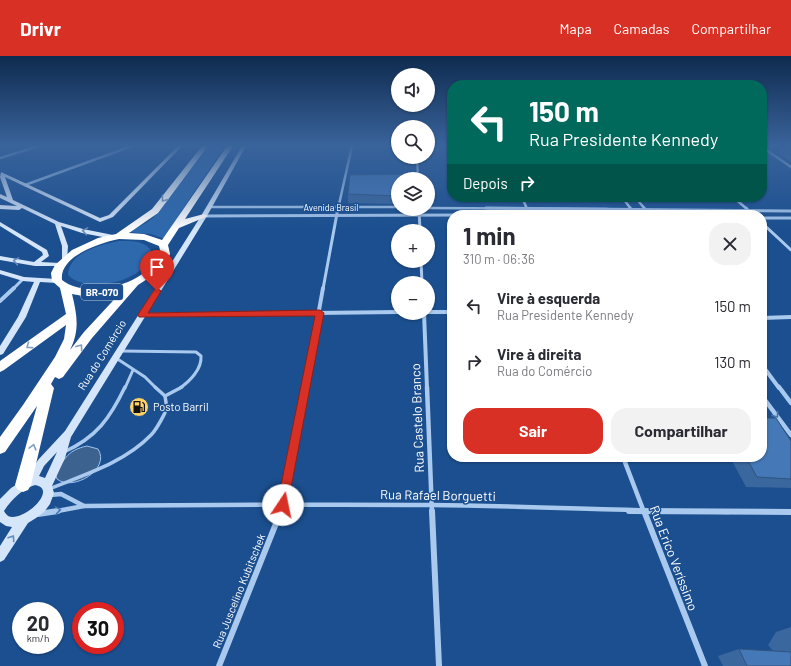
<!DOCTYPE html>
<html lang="pt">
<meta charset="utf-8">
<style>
:root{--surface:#fff;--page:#f2f2f3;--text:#2b2b33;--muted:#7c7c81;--accent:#d93025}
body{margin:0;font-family:Barlow,sans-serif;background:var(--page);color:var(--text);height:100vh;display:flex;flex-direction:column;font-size:15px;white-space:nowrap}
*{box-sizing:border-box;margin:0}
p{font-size:13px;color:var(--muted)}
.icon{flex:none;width:22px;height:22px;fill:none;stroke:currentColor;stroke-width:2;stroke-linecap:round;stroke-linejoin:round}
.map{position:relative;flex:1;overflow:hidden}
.drawer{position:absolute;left:447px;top:154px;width:320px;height:252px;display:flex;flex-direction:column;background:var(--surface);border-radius:16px;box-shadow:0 1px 3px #0004}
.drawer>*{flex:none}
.guide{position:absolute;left:447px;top:24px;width:320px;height:122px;border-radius:16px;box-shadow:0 1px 3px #0004;background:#00695c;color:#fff;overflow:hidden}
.buttons{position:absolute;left:391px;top:12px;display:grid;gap:8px}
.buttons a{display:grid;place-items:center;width:44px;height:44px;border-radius:50%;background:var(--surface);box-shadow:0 1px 3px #0004;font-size:20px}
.speed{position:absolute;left:12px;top:546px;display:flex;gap:8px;font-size:20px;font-weight:700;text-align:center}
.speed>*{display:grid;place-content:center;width:52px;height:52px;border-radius:50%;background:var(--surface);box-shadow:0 1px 3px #0004;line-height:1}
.speed small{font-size:10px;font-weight:400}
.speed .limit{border:6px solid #d22;background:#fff;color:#111}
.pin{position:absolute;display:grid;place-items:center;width:34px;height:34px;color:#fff;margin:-41px -17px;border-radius:50% 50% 50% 0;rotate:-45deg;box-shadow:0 0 4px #0007}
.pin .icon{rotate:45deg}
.me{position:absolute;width:44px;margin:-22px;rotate:11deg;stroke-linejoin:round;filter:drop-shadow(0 0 3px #0008)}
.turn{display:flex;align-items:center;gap:14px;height:84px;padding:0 16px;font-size:18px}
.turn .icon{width:52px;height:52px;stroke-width:2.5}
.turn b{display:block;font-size:28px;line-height:34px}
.then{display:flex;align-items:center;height:38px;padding:0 16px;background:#0003;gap:8px;font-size:15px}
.round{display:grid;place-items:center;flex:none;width:42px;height:42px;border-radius:16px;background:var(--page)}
.headline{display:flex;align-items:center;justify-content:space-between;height:68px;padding:0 16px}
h1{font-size:24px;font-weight:700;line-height:30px}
.button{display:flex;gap:8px;margin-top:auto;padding:8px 16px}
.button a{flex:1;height:46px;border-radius:16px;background:var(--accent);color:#fff;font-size:16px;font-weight:700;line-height:46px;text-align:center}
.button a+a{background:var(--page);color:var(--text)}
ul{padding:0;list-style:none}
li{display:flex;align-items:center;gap:12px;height:56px;padding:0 16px}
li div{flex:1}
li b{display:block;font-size:15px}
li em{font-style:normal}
header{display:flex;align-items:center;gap:24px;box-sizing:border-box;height:56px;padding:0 20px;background:var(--accent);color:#fff}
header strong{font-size:19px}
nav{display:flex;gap:22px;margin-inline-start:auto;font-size:14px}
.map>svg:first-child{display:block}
</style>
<header>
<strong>Drivr</strong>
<nav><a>Mapa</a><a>Camadas</a><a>Compartilhar</a></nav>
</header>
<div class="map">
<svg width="791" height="610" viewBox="0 0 791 610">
<rect width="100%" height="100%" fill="#1b4f8f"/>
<g fill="#2e69ad">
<path d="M209 90H225L182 154 165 183 151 178 128 176 146 167 153 162Z"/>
<path d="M119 185C132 185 145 184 152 196 149 224 87 240 68 219 69 196 100 189 119 185Z"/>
</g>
<path fill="#3c6290" stroke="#9cc4f0" d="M87 390 98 393C111 413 73 436 57 423L55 418C65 402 68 394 87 390Z"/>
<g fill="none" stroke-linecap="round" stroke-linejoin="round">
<g stroke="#a9c9ee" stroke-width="3">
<path d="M121 295 196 296 201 300C202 313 190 325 180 332"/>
<path d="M116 302 145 321 156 332"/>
<path d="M125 332 133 314"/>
</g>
<g stroke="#a9c9ee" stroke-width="3.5">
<path d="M165 340 182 331"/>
<path d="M64 396C97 381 110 362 125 331"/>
<path d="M49 433C83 419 124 407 151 379 158 372 162 362 167 353L165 340 155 331"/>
</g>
<g stroke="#a9c9ee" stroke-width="2.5">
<path d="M762 91 791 111"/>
<path d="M417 101 418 123"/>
<path d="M0 102 39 90"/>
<path d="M25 129 132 90"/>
<path d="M522 141 527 153"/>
<path d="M622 141 631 153"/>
<path d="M635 141 645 153"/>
<path d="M733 141 747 153"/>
<path d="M209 151H398"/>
<path d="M428 152 607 153"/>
<path d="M338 153 352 90"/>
</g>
<g stroke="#a9c9ee" stroke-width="3">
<path d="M486 152 791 155"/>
<path d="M526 152 529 159"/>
<path d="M630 152 635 159"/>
<path d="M644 152 649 159"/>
<path d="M746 152 753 159"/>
<path d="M419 153 420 175"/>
<path d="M204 160 459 159"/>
<path d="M762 162H791"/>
<path d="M762 167 791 194"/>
<path d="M421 205 422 227"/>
<path d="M13 233 23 223"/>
<path d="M323 233 338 152"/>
</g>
<g stroke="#a9c9ee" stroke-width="4">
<path d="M0 245 14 232"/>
<path d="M428 256H452"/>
<path d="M424 257 427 332"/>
<path d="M142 259 398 256"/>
<path d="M762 262 791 261"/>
<path d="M762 309 779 332"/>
<path d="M305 332 323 232"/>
</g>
<g stroke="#a9c9ee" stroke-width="4.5">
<path d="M427 331 432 456"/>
<path d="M779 331 791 347"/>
<path d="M762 340 791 379"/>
<path d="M623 401 644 456"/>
<path d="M50 439 61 438 84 450"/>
<path d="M52 456 84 450C200 449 315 448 431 449 530 450 629 455 729 456"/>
<path d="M280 456 283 449 305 331"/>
</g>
<g stroke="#a9c9ee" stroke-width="6">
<path d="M432 455 439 610"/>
<path d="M629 455 791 456"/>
<path d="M644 455 705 610"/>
<path d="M38 458 58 455"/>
<path d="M219 610 281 455"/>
</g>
<g fill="#d6e6fa" fill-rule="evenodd">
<path d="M178 90H182L113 161 100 166 5 121 13 144 59 166 83 173 113 179 116 181 113 183 82 177 61 170 68 190 67 205 65 206 62 204V190L55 168 22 152 19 154 0 153V149L17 150 0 142V138L7 141 0 121 1 116 100 162 109 159Z"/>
<path d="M242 90H246L207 160 71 381 65 402 52 430 54 437 50 448 44 456 36 462 28 467 4 504 0 506V490L12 471 6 470 0 466V443L11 432 27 422 38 404 65 375 201 160ZM57 396 45 422 39 420 44 410ZM35 429C59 433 23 467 8 460 7 459 5 457 4 455 11 444 22 433 35 429Z"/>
<path d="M0 166 47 194 49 200 41 206 60 207 62 208V210H35L0 204V200L34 206 43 199 42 196 0 170Z"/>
<path d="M0 214 24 221 57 223 60 225 57 227 40 226 26 261 3 298 0 299V290L18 261 34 226 23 225 0 218Z"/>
</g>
<path fill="#fff" fill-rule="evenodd" d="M202 90H208L158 157 129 177 144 178 162 184 227 90H233L185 163 204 158 208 160 179 172 168 189 170 198 166 207 158 216 138 229 92 282 63 321 59 323 55 321 51 328 54 332 31 429 28 434 23 436 18 434 15 429 37 350 5 396 0 398V381L23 349 55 301 64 283 66 269 4 314 0 316V305L66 258 60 232 52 225 51 217 55 209 72 194 98 182 116 178 152 153ZM119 183 144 184 159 190 161 198C146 228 89 245 62 224 59 200 100 187 119 183ZM122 235 84 276 70 294C80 274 77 259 72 238 88 242 105 239 122 235Z"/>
</g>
<g fill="#3a679d">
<path d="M783 90H791V106L779 98Z"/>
<path d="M398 123V148L348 147V138Z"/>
<path d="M791 385V432L746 431 732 405 707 404 705 401H762Z"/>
<path d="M791 571V610H723L718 600 739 593 773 595 768 589 776 576Z"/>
</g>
<g fill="#4478b7" stroke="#305480">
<path d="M785 90H791V93Z"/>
<path d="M411 118V123H398V140L348 138 350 119Z"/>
<path d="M762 362H776L791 385V423L757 421 746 401H762Z"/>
<path d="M739 593 791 596V610H747Z"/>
</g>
<defs><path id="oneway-chevron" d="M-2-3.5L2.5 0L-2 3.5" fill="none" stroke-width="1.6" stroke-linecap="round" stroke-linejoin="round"/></defs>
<g stroke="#829ec1">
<use href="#oneway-chevron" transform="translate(164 143) rotate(128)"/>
<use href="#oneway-chevron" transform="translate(29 290) rotate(144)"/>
<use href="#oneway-chevron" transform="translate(80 291) rotate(-54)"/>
<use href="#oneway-chevron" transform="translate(33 391) rotate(-75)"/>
</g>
<g stroke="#668bba">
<use href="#oneway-chevron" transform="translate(85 175) rotate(-170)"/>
<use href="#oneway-chevron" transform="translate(16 205) rotate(-170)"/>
<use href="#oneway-chevron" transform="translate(12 482) rotate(-56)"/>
</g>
<g stroke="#4674ac">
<use href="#oneway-chevron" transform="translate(776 359) rotate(54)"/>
<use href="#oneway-chevron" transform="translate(58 454) rotate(-9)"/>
</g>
<linearGradient id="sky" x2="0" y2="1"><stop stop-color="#0f2b4f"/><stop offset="0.51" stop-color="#39639b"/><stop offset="1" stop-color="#39639b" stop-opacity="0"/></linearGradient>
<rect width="791" height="175" fill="url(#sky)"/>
<path fill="#d93025" stroke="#8d1f18" d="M157 232 161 235 148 257 320 254 324 257 287 453 283 455 279 453 277 449 315 260 139 261 138 259 139 257 155 233Z"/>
<defs>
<g id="fuel-disc" transform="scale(1)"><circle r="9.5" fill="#ffd166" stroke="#1b4f8f"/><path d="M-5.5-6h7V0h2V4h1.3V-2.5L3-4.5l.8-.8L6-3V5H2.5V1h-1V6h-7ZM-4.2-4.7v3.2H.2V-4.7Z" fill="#111"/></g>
</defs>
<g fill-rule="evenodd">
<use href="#fuel-disc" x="139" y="351"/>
</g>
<g text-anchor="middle" stroke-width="3" stroke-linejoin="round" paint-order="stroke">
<g font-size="9" fill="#fff" stroke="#1b4f8f">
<text x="331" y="155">Avenida Brasil</text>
</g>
<rect fill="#1b4f8f" stroke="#bbcadd" stroke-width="1" x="81" y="228" width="42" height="16" rx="3"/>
<g font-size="10" font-weight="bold" fill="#fff">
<text x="102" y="240">BR-070</text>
</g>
<g font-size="11" fill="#fff" stroke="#1b4f8f">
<text transform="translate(102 299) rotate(-58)" y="4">Rua do Comércio</text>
<text transform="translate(239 535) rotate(-68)" y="4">Rua Juscelino Kubitschek</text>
</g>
<g font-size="11" fill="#fff" stroke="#1b4f8f" text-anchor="start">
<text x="153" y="355">Posto Barril</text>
</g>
<g font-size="13" fill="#fff" stroke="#1b4f8f">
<text transform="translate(417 362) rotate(-92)" y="5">Rua Castelo Branco</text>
<text transform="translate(438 439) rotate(1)" y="5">Rua Rafael Borguetti</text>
<text transform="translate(674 502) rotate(69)" y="5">Rua Erico Veríssimo</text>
</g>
</g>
</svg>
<div class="buttons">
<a><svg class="icon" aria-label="sound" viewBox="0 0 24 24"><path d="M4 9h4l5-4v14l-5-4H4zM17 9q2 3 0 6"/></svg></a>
<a><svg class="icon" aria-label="search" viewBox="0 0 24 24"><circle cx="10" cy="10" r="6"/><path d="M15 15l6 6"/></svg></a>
<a><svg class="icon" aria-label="layers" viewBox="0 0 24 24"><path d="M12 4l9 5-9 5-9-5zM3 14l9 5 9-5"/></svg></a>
<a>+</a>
<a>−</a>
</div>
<div class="speed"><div>20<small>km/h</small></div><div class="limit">30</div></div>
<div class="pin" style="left:157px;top:235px;background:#d93025"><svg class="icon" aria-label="arrive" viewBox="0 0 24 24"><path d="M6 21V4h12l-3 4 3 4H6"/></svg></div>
<svg class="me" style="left:283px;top:449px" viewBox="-20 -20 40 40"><circle r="19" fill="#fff"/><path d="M0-13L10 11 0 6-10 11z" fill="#d93025"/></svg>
<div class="guide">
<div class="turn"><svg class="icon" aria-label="left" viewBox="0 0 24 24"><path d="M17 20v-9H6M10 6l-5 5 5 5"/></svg><div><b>150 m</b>Rua Presidente Kennedy</div></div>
<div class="then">Depois<svg class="icon" aria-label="right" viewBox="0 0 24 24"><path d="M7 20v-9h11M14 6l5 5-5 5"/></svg></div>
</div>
<section class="drawer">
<div class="headline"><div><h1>1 min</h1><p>310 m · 06:36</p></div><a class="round"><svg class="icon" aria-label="close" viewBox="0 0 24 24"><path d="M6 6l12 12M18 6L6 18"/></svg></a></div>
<ul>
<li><svg class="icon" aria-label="left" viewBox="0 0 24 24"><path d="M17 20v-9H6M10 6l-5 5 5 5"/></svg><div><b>Vire à esquerda</b><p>Rua Presidente Kennedy</p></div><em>150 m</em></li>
<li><svg class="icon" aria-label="right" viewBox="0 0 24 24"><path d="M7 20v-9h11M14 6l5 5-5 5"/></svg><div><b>Vire à direita</b><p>Rua do Comércio</p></div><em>130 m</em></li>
</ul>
<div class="button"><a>Sair</a><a>Compartilhar</a></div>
</section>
</div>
